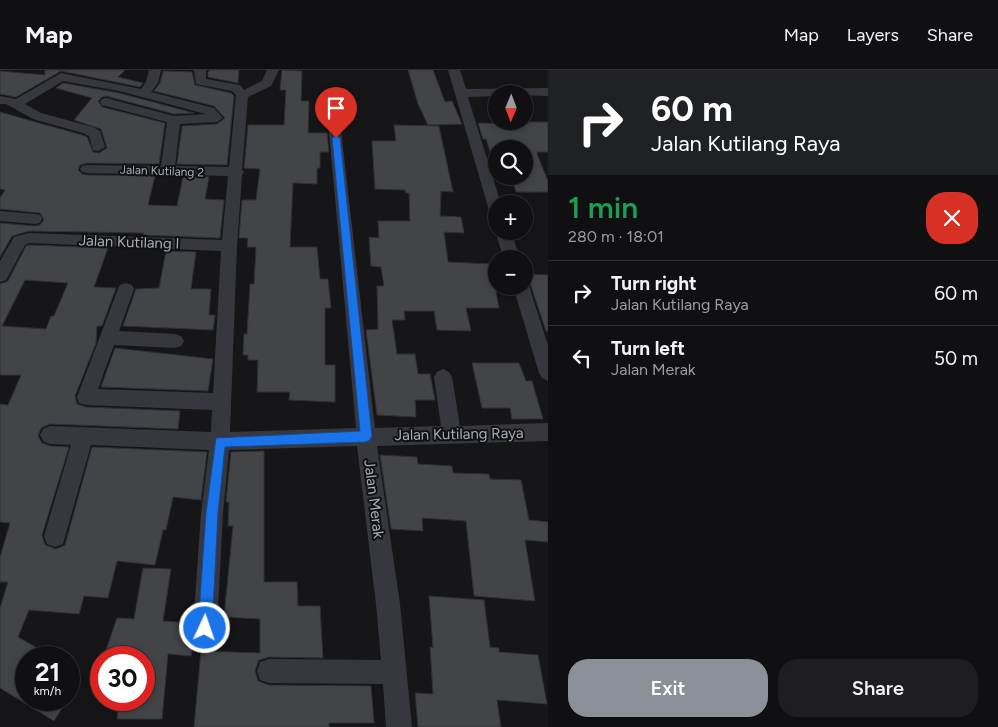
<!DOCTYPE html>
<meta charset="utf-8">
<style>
:root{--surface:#101012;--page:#1e1e20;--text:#f1f3f6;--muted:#9c9d9f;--line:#303032;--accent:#8c9099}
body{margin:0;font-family:Figtree,sans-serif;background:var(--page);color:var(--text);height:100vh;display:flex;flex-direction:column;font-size:19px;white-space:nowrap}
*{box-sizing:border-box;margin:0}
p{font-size:16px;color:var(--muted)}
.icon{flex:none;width:28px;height:28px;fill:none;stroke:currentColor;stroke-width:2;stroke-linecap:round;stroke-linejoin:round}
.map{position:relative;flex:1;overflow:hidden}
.sheet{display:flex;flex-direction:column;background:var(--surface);width:450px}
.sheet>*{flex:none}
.top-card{background:#202124;color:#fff;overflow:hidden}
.needle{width:32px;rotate:181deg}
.buttons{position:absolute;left:488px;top:15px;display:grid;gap:10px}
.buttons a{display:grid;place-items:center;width:45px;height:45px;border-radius:50%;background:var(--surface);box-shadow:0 2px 8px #0003,0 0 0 1px var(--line);font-size:25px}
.speed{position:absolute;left:15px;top:576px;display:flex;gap:10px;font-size:25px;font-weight:700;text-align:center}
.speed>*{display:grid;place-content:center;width:65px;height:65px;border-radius:50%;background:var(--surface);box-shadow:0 2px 8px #0003,0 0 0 1px var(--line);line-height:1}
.speed small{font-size:12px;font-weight:400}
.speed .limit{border:8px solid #d22;background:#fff;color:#111}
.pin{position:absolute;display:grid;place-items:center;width:42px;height:42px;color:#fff;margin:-51px -21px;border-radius:50% 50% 50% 0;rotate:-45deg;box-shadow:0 0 5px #0007}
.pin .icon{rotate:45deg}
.me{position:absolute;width:55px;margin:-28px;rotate:3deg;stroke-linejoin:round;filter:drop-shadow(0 0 4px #0008)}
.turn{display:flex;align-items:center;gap:18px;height:105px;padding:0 20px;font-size:22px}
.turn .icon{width:65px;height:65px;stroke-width:2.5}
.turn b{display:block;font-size:35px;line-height:42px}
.round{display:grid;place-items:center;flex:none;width:52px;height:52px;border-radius:20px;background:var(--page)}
.overview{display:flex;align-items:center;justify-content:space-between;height:85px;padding:0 20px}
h1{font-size:30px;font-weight:600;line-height:38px;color:#1e9e55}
.primary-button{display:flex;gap:10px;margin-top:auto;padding:10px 20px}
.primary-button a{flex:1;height:58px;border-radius:20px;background:var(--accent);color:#fff;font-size:20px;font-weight:600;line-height:58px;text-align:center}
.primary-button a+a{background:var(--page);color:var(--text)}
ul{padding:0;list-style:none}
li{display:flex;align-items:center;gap:15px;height:65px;padding:0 20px;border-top:1px solid var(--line)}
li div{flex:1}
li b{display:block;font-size:19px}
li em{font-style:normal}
header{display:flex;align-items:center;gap:30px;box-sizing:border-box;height:70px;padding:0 25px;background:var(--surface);border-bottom:1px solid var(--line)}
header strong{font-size:24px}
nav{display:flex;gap:28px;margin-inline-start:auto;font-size:18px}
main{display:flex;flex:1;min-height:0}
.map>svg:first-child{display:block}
</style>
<header>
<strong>Map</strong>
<nav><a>Map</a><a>Layers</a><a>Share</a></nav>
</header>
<main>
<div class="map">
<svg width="548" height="657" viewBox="0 0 548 657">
<rect width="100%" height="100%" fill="#161618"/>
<g fill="#424448" stroke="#303034" fill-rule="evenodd">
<path d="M45 0H125L118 7 143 13 140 17 61 1 16 27 0 24V1L45 5Z"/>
<path d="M210 0H239L238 13 208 7V2Z"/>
<path d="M282 0 302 1 301 31H309L308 63H327L329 82H320V98H317V114L293 113 290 177H317L320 209H328L331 238H325V295H335V332L289 330 290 322H257L258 290H248V285H243L244 264H247L250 214H254L256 177H247L248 168H239L242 130H256L260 99 244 98 248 55H284L286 20H280Z"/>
<path d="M408 0H433L445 32 452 31 462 54 428 55 418 34Z"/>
<path d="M163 1 192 2 195 15 231 23 234 26 227 95 177 94 182 56 217 54 225 48 214 36 154 21 160 13Z"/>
<path d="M63 13 119 23 194 43 174 44 106 26 102 27 98 31 102 37 165 53 159 94 87 93 80 95 78 100 82 104 87 105 155 106 148 135 177 136 183 107H209L205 129 224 130 220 168 143 165 144 163 29 161 12 166 0 187V153L35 156 40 155 44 150 40 143 0 139V128L5 120 0 119V42L82 65 87 67 93 82 99 83 107 78 101 59 74 50 92 28 56 18Z"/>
<path d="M527 52H548V82H537V84L548 111V122H516L511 106H524V79H496V84H491L486 69H483L478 53 528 54Z"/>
<path d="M394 55 439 56 453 122 441 121 440 146 461 147 464 163 444 162 448 192 491 194 499 238H466L471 261 437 260 434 241H404L405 250H392L397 284H415L418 304H430L435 330H415L416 347 377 345 366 260 378 259 377 216H384L381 197 371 196 369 167 379 168 378 151H410L409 123H406L405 120 375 119 372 71H396Z"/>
<path d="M29 175 108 178 94 217 116 218 102 256H97L96 273 75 326 77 334 86 337 180 341 178 359 50 354 41 358 38 366 42 373 50 376 69 377 42 465 45 475 56 479 65 475 92 377 207 382 201 430 173 427 166 460H163L155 495 117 491 108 528 84 526 79 544 29 540 18 567 55 588H26V630H67L54 651 0 618V538L8 512H0V487L10 453 0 452V334L8 335 21 305H0V214L8 211 26 176ZM25 210 68 213 54 246H51L46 259 2 256Z"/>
<path d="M166 181 196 182 191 219H211L209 245H215L213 260 123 256 136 219 159 218Z"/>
<path d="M527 204 548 205V261H546Z"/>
<path d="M115 278 213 289 208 321 101 317Z"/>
<path d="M472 293H519L526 311H532L543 349H512L510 338H482Z"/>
<path d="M264 381V512H297L298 536H320L323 588 269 587 259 590 255 600 258 611 269 615 371 616 374 653H329V657H194L201 581 260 583V549L224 547 233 456H228L229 432H226L231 382Z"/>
<path d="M380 385 417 387 418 394 452 396 453 403 489 404 490 409 521 410 529 450 548 452V472L525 470 535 531 474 526 466 451 422 448 423 461 391 459Z"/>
<path d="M143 498 171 499 163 551 191 553 194 564 191 586 168 584 162 649H117L119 630H144V583L106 580 117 548 134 549Z"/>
<path d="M429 526 484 530 490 577 499 578V582L538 585 547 634 497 630 501 657H418L415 623 433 624 430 577 433 578Z"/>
</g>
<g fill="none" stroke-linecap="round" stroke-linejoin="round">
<g fill="#37383d" fill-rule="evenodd">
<path d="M149 0H161L158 13 151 22 214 38 223 48 217 52 180 54 175 96 229 97 236 25 232 21 196 14 194 0H206V9L240 15 244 20 262 11 267 0H279L271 16 248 27 242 100 244 102 242 105 237 176 230 362 356 358 328 51 334 47 340 51 375 358 441 356 434 307 437 302 443 299 449 302 452 307 460 356 548 353V371L377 376 400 534 412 657H386L383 614 269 613 260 610 257 601 260 592 269 589 381 590 376 534 357 376 229 380 223 443 217 558 213 566 205 570 197 566 193 558 201 443 209 380 91 375 63 474 55 477 47 474 44 466 71 375 50 374 43 371 40 365 43 359 50 356 211 362 212 340 86 335 79 333 77 327 118 219 120 215 126 213 132 215 134 219 119 261 175 264 181 266 184 271 181 276 175 278 114 275 98 319 213 323 221 181 29 173 25 175 6 210 0 212V191L14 167 29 163 222 170 228 106 87 103 82 102 80 99 82 96 87 95 161 96 167 52 102 35 100 32 102 29 106 28 174 46 206 44 119 21 63 11 25 34 41 43 93 57 100 61 105 77 98 81 93 80 89 66 83 63 33 49 6 34H0V26L16 29 61 3 141 19 146 12Z"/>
<path d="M448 0H460L466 19 548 18V26L496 24V26L468 27 501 134H496V145L491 144 489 140Z"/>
<path d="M0 141 35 144 40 145 42 149 40 153 35 154 0 151Z"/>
<path d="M496 160V161H511L520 189H504L495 161Z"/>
<path d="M524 211 529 216 548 275V311L542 308 539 303 513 216H524Z"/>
</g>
</g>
<path fill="#1a73e8" stroke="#114b97" d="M336 65 340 68 372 366 370 370 366 372 225 377 218 443 212 558 210 563 205 566 200 563 198 558 206 443 216 368 360 361 332 68Z"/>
<g text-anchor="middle" stroke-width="4" stroke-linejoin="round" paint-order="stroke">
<g font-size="12" fill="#a8aeb8" stroke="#111113">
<text transform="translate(162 101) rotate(2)" y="4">Jalan Kutilang 2</text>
</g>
<g font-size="15" fill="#a8aeb8" stroke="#111113">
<text transform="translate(129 172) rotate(2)" y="5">Jalan Kutilang I</text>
<text transform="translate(459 364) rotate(-1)" y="5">Jalan Kutilang Raya</text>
<text transform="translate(374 429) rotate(83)" y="5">Jalan Merak</text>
</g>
</g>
</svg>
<div class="buttons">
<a><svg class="needle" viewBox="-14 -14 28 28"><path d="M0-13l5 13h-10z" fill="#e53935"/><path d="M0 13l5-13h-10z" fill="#9c9d9f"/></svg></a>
<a><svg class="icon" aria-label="search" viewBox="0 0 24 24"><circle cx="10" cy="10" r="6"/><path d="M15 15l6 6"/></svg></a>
<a>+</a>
<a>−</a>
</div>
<div class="speed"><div>21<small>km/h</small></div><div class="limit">30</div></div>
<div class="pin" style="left:336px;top:68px;background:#d93025"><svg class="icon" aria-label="arrive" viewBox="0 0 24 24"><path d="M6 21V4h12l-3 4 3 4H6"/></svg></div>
<svg class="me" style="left:205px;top:558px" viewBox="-20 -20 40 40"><circle r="17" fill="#1a73e8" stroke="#fff" stroke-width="3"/><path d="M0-11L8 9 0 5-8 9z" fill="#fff"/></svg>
</div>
<section class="sheet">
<div class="top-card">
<div class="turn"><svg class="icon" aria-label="right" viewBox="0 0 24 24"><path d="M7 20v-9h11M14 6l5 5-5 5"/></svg><div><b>60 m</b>Jalan Kutilang Raya</div></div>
</div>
<div class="overview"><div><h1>1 min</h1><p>280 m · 18:01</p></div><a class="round" style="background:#d93025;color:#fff"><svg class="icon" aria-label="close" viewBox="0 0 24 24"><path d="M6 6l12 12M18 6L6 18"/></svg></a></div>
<ul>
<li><svg class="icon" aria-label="right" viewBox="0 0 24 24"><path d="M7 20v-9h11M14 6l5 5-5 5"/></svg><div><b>Turn right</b><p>Jalan Kutilang Raya</p></div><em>60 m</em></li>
<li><svg class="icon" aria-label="left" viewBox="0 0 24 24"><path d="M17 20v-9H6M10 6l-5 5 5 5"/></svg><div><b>Turn left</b><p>Jalan Merak</p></div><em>50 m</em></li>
</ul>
<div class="primary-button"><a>Exit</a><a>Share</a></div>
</section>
</main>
